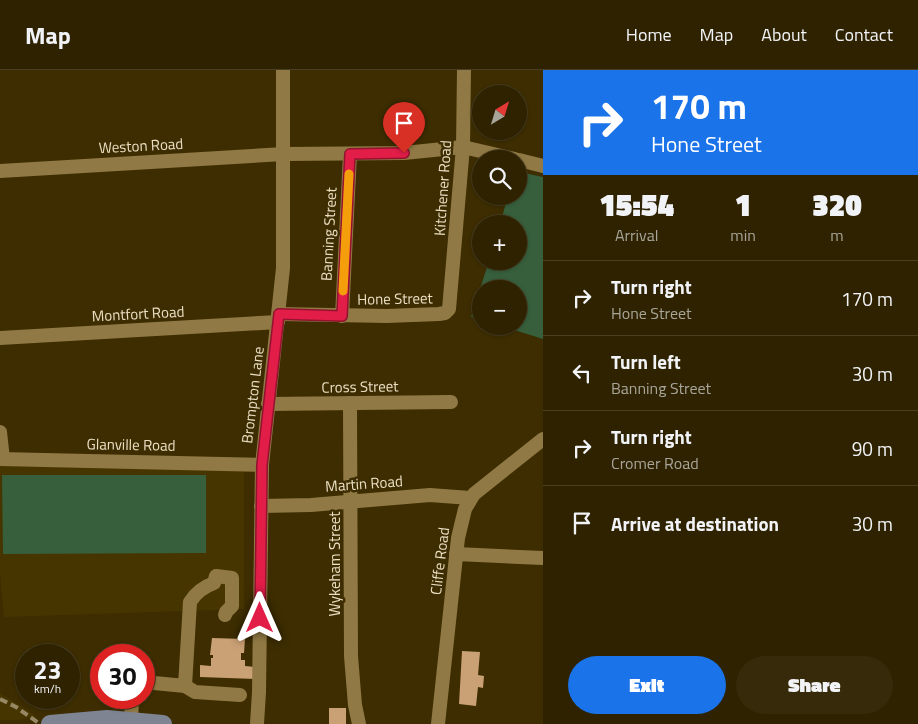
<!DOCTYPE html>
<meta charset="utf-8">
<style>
:root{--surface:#2e2201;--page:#362a0b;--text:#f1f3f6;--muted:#a7a499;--line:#493f23;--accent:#1a73e8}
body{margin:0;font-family:"Titillium Web",sans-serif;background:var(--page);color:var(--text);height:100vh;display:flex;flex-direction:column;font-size:19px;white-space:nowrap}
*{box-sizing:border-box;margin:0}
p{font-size:16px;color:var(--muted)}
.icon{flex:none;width:28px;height:28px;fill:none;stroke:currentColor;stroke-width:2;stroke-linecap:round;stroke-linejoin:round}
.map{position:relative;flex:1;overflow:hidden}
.details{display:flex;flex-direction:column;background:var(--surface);width:375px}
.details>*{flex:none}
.banner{background:#1a73e8;color:#fff;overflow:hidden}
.needle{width:32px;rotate:38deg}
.controls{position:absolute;left:472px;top:15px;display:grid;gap:10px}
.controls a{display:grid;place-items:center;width:55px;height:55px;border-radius:50%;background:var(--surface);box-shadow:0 1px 4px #0004,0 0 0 1px var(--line);font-size:25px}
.speed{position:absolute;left:15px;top:574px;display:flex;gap:10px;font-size:25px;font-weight:700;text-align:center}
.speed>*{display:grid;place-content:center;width:65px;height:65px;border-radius:50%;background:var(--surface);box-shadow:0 1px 4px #0004,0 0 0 1px var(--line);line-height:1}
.speed small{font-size:12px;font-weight:400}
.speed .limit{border:8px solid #d22;background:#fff;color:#111}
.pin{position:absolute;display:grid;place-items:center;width:42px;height:42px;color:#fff;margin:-51px -21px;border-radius:50% 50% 50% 0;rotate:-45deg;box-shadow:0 0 5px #0007}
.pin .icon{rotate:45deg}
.me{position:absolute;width:55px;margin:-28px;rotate:0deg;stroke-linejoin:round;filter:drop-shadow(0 0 4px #0008)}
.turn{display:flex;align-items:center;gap:18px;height:105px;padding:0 25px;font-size:22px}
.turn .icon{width:65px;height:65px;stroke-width:2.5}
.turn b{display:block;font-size:35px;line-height:42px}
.eta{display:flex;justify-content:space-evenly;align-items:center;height:85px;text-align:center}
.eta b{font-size:30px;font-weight:800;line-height:35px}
.primary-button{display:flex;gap:10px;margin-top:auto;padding:10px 25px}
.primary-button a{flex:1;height:58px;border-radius:30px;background:var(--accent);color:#fff;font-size:20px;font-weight:800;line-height:58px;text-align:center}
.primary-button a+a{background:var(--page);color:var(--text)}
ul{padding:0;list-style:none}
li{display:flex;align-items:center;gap:15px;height:75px;padding:0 25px;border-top:1px solid var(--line)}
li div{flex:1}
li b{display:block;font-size:19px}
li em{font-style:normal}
header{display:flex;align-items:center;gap:30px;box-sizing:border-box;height:70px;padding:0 25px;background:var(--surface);border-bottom:1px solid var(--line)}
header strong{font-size:24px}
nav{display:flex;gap:28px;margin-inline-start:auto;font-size:18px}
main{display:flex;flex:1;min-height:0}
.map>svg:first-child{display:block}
</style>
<header>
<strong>Map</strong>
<nav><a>Home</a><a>Map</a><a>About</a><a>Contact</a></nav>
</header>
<main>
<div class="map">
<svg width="543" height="654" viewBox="0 0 543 654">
<rect width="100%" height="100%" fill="#3d2d01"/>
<g fill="#473500">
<path d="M0 396H244V539L4 547 0 504Z"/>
<path d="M0 623 25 639 36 646 19 650H0Z"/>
</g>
<g fill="#375f3c">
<path d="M519 102 543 107V269L502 256H519V219H481V250L471 247 489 191H519V154H500L508 126H519Z"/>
<path d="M2 405H206V483L3 484Z"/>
</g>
<g fill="#caa075">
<path d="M212 568 245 569 244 583H241V590H245V596L256 597 255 609 200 607V595L211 596V588H213V585H210Z"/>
<path d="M462 581 480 582 478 605 484 606 483 618 478 617 476 636 459 634Z"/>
<rect x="329" y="638" width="17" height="16"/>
</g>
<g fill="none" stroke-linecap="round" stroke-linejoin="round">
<g stroke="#907944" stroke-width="14">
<path d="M519 90 543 96"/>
<path d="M0 101 284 84 404 83 463 77 515 89"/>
<path d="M279 244 387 246 439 244 445 243 449 239 463 77 464 0"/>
<path d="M342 246 350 84"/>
<path d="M0 268 278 252"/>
<path d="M350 333 351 586 355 635 359 654"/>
<path d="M268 334 451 332"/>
<path d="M0 362 3 389"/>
<path d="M0 389 262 395"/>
<path d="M261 436 311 435 430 425 470 428"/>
<path d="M456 484 543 488"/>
<path d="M144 612 185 616 190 532C196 522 203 517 214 513L216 506 232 508V536L226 542 225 545"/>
<path d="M185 616 195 622 240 625"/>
<path d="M131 651 132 628"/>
<path d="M257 654 259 622 262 395 283 198V0"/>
<path d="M438 654 458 468 465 439 474 424 543 369"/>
</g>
<path stroke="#7f8493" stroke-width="18" d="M50 654 107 649 163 654"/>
<path stroke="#968865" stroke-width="4" stroke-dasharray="8 4" stroke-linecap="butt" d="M0 629 16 637 40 654"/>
</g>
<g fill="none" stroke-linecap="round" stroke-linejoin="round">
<g stroke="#92132f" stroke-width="12">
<path id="route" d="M260 548 262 395 279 244 342 246 350 84 404 83"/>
</g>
<use href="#route" stroke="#e11d48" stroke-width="9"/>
<path stroke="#f59e0b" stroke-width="9" d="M343 221 349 104"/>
</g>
<g text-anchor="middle" stroke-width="5" stroke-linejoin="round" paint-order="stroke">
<g font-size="15" fill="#ebdfc4" stroke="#3d2d01">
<text transform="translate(141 76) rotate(-3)" y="5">Weston Road</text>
<text transform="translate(443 118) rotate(-86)" y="5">Kitchener Road</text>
<text transform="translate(329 164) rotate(-87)" y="5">Banning Street</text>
<text transform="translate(395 229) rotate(-1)" y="5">Hone Street</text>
<text transform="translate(138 244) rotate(-3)" y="5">Montfort Road</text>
<text transform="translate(360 317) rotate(-1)" y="5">Cross Street</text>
<text transform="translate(253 325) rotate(-83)" y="5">Brompton Lane</text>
<text transform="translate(131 375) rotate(1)" y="5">Glanville Road</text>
<text transform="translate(364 414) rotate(-4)" y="5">Martin Road</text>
<text transform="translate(440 491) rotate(-83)" y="5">Cliffe Road</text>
<text transform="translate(335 494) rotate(-90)" y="5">Wykeham Street</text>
</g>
</g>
</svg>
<div class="controls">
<a><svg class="needle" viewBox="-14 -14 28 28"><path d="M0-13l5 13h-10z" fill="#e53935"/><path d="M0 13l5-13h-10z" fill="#a7a499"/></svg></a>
<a><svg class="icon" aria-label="search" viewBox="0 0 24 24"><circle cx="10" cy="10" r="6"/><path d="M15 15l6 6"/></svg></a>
<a>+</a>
<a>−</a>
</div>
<div class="speed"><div>23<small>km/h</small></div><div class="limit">30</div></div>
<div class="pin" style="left:404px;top:83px;background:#d93025"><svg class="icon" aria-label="arrive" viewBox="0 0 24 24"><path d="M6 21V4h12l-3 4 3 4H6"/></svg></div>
<svg class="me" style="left:260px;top:548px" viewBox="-20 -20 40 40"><path d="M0-17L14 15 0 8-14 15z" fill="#e11d48" stroke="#fff" stroke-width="4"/></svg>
</div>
<section class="details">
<div class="banner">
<div class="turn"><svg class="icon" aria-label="right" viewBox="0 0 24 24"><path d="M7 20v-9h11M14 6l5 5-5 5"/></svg><div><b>170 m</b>Hone Street</div></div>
</div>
<div class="eta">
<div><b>15:54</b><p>Arrival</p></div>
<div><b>1</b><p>min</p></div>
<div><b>320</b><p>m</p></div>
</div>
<ul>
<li><svg class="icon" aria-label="right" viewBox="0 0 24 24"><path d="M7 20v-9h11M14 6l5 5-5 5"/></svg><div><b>Turn right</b><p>Hone Street</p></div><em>170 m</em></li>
<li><svg class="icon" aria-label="left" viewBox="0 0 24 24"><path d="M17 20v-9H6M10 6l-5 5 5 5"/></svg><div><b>Turn left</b><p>Banning Street</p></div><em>30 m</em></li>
<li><svg class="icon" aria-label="right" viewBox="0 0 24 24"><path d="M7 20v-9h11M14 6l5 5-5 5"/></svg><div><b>Turn right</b><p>Cromer Road</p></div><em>90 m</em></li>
<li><svg class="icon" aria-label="arrive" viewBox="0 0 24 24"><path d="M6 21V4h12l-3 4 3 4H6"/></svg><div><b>Arrive at destination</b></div><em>30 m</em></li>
</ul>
<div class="primary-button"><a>Exit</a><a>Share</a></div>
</section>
</main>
